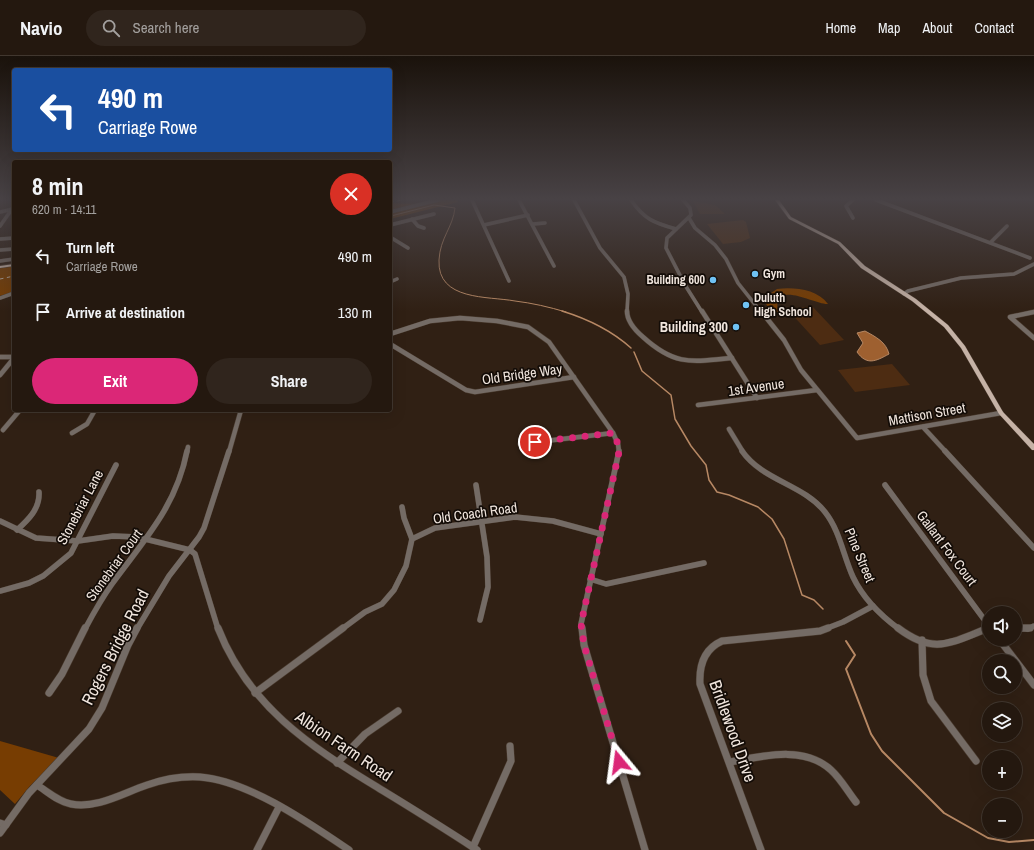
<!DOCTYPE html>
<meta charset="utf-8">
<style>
:root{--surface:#24180f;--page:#30251d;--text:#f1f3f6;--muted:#a3a09e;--line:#41372f;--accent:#db2777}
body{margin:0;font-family:"Archivo Narrow",sans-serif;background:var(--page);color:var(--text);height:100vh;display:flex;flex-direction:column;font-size:15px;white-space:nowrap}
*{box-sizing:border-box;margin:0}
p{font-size:13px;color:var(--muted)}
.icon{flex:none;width:22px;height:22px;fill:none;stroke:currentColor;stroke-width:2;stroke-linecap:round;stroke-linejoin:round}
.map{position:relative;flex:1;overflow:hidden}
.panel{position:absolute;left:12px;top:104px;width:380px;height:252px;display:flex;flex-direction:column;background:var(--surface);border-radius:4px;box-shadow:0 4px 16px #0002,0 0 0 1px var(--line)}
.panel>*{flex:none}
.hud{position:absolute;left:12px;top:12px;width:380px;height:84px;border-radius:4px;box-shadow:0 4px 16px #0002,0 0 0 1px var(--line);background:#1a4fa0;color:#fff;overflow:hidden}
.tools{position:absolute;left:982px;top:550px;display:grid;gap:8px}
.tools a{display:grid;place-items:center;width:40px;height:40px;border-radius:50%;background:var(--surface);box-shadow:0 4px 16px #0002,0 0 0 1px var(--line);font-size:20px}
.pin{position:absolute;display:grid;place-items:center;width:34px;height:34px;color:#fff;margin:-17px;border:2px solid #fff;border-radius:50%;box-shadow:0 1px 4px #0007}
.me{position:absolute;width:44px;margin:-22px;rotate:344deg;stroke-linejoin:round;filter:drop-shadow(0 0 3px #0008)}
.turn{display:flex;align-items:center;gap:14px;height:84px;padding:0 20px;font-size:18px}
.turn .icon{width:52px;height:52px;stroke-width:2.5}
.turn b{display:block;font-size:28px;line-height:34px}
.round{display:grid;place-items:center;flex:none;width:42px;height:42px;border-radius:21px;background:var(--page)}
.headline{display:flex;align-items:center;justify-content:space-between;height:68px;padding:0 20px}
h1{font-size:24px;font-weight:800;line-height:30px}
.action{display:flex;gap:8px;margin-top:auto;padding:8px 20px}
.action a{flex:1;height:46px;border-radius:24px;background:var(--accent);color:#fff;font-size:16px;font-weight:800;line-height:46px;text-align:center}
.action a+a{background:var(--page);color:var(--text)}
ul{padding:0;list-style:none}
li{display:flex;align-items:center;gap:12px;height:56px;padding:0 20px}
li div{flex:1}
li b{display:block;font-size:15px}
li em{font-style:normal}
header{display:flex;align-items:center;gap:24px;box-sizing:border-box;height:56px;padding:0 20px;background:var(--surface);border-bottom:1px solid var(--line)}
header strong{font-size:19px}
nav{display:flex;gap:22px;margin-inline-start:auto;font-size:14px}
.search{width:280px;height:36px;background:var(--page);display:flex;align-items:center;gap:10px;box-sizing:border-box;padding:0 14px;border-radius:22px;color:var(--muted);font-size:15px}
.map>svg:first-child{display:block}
</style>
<header>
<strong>Navio</strong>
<div class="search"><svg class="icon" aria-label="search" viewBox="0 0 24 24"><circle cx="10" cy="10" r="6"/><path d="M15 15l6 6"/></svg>Search here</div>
<nav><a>Home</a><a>Map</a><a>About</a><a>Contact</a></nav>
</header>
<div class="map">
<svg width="1034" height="794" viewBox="0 0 1034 794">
<rect width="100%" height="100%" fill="#302014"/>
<g fill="#4d2c12">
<path d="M693 145 715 149 725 158H700Z"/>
<path d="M743 164 746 166 750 182 741 186 723 188 707 168Z"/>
<path d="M812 250 844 284 820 289 788 254Z"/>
<path d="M892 308 910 329 855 336 838 314Z"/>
</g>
<g fill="#773d02">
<path d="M439 144H457L458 146 390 163V147L417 148Z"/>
<path d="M14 208V236L0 240V212Z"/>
<path d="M777 233C794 231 817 233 828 248 815 249 772 222 778 256 769 255 767 249 763 243L771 242V237Z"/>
<path d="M0 685 59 702 30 730 15 748 0 734Z"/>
</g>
<path fill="#9e6030" stroke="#b78864" d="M865 275C876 281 886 286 889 298 876 305 867 310 857 296L863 287 857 277Z"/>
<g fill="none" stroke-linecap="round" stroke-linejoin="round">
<path stroke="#b78864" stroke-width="1" d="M391 160 434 149 455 152C453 171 440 182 439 204 437 245 488 240 515 245 532 247 549 251 566 256"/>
<g stroke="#b78864" stroke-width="1.5">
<path d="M562 255C588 263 611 274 631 292"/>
<path d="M634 296 642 315 671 339 675 363 691 390 706 409 709 424 717 436 729 439 758 451 772 463 784 483 802 539 814 544 823 553"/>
</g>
<path stroke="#b78864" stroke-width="2" d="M846 585 855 599 846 613 871 678 882 695 944 757 988 782 1009 786 1034 784"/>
<g stroke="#4b3c30" stroke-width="4">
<g id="minor-far3">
<path d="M472 144 509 225"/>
<path d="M519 144 554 210"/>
<path d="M574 144 600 192 624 221 628 238 627 256"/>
<path d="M631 144C644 163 654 167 676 173"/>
<path d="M683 144 690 152 691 159 667 182 666 192 685 229 702 256"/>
<path d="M853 144 846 150 853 162"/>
<path d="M876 144 1030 202"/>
<path d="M0 156 13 153"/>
<path d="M390 156 438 144"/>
<path d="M689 162 695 172 715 189 726 203 738 227 761 256"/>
<path d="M412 163 418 170 424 172"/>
<path d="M533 168 545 167"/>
<path d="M390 169 434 158"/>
<path d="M484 169 528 159"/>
<path d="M0 170 12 153"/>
<path d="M390 181 408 192"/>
<path d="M0 183 14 182"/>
<path d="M991 186 1007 170"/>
<path d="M0 194 14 193"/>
<path d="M0 205 14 203"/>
<path d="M390 226 397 223"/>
<path d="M904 238 908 235 961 222 1014 218 1034 208"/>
<path d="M0 242 14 237"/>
</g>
</g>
<g stroke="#4b3c30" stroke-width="5.5">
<g id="minor-far2">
<path d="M627 255C627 265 636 275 643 281 675 310 691 306 732 302"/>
<path d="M702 255 757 342"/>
<path d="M761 255 784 284 801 314 857 382 1001 357"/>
<path d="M1034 256 1010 261 1034 282"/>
<path d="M390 278 430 265 460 262 497 265 528 271 549 286 613 377 618 388 619 396"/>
<path d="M390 288 466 334 475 336 574 321"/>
<path d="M0 301H14"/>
<path d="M0 319 14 302"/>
<path d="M698 349 817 334"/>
<path d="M923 371 946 396"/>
<path d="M729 373 743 396"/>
<path d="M3 374 20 354"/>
<path d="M72 377 87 368 95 354"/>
<path d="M520 388 613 377"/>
<path d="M187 396 188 391"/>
<path d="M229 396 241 354"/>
</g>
</g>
<g stroke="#4b3c30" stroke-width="6">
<g id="minor-far1">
<path d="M742 395C763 425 803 428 825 456 840 475 843 499 853 521 863 542 880 559 899 573"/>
<path d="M945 395 1034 492"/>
<path d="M476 429 487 501 488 531 480 564"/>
<path d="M885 429 989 570"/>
<path d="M402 451 404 462 412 483"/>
<path d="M0 465 36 482 78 485 113 480 137 481 190 494 195 498 218 573"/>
<path d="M17 474C28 464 40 453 39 436"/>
<path d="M590 523 606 528 704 507"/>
<path d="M0 535 29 527 43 520 71 497 116 409"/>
<path d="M1015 572 1027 573"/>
<path d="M85 573C93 558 102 542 112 528 144 484 176 451 187 395"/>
<path d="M137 573 169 520 199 481 204 472 229 395"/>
<path d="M342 573 365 556 382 548 394 534 406 510 412 483 435 472 515 461 553 465 601 478"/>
<path d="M582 573 581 568 619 395"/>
<path d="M825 573 843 566 873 550"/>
<path d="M987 573 989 572"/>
<path d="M1028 573 1034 570"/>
</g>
</g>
<g stroke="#4b3c30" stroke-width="8">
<g id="minor">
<path d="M218 572C248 649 309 690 377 731 411 752 444 772 477 794"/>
<path d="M582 572 584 589 645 794"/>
<path d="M898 572C935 600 951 586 989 572"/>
<path d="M1015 572H1030"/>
<path d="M999 583 1034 629"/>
<path d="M922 584 923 619 931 645 976 705"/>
<path d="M49 637 62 618 85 572"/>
<path d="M255 637 343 572"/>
<path d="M730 706C763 700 804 689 831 714 841 723 848 736 856 746"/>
<path d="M337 707 365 678 398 655"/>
<path d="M37 729C48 736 59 746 71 748 97 753 123 737 147 729 164 723 183 720 200 721 249 725 309 767 349 794"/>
<path d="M0 767 6 769"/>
<path d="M0 777 29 737 89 673 102 652 128 589 137 572"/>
<path d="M473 791 511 705 510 690"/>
<path d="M257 794 279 751"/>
<path d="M761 794 700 628C699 609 704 593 722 585L820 575 828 572"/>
</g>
</g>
<g stroke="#4b3c30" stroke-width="1">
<g id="major">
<path d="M775 144H779L791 161 840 186 865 210 916 243 948 269 965 290 1003 356 1034 388V394H1032L999 358 961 292 944 271 912 245 861 212 838 188 789 163Z"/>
<path d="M14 208V210L0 212V210Z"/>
</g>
</g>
<use href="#minor-far3" stroke="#746b65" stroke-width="3.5"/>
<use href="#minor-far2" stroke="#746b65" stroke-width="4.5"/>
<use href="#minor-far1" stroke="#746b65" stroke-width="5.5"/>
<use href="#minor" stroke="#746b65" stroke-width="7"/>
<use href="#major" fill="#c5b2a6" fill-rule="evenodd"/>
<g stroke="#b6aaa1" stroke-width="1" stroke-dasharray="3.5 3.5" stroke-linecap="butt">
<path d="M390 146 404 144"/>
<path d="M0 223 14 220"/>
</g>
</g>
<linearGradient id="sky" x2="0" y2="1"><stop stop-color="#1a120b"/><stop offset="0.56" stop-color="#484245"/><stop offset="1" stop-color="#484245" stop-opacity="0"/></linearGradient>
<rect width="1034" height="255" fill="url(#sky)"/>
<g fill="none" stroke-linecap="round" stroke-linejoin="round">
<path stroke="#db2777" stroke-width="7" stroke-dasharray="0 12.6" d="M535 386 613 377 618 388 619 396 581 568 584 589 619 706"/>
</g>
<g fill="#6fc2f4" stroke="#130c07" stroke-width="1.5">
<circle cx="755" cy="218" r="4"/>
<circle cx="713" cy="224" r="4"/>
<circle cx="746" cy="249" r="4"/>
<circle cx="736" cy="271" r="4"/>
</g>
<g text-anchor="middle" stroke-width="3.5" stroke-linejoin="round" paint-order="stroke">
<g font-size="12" font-weight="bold" fill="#f0e5dd" stroke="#130c07" text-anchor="start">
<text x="763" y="222">Gym</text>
<text x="705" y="228" text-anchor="end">Building 600</text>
<text x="754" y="246">Duluth<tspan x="754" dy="14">High School</tspan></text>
</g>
<g font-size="14" font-weight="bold" fill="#f0e5dd" stroke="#130c07" text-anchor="end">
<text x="728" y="276">Building 300</text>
</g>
<g font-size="14" fill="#f0e5dd" stroke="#130c07">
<text transform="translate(522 318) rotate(-8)" y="5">Old Bridge Way</text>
<text transform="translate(756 331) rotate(-8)" y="5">1st Avenue</text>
<text transform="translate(927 358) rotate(-10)" y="5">Mattison Street</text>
<text transform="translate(80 451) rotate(-62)" y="5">Stonebriar Lane</text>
<text transform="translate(475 457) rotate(-8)" y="5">Old Coach Road</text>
<text transform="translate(947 492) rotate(53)" y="5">Gallant Fox Court</text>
<text transform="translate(860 499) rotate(67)" y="5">Pine Street</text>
<text transform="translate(114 509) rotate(-54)" y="5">Stonebriar Court</text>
</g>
<g font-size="17" fill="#f0e5dd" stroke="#130c07">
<text transform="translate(115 591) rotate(-63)" y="6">Rogers Bridge Road</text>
<text transform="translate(733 675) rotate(70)" y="6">Bridlewood Drive</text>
<text transform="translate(344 690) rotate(34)" y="6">Albion Farm Road</text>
</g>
</g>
</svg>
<div class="tools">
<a><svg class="icon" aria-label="sound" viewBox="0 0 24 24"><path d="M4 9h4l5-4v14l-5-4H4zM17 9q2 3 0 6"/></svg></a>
<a><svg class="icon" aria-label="search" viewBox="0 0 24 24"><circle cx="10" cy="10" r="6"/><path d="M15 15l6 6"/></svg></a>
<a><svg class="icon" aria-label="layers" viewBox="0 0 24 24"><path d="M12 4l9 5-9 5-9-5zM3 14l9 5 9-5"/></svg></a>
<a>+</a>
<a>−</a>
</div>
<div class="pin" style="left:535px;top:386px;background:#d93025"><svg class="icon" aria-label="arrive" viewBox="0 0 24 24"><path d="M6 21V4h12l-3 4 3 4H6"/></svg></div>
<svg class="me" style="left:619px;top:706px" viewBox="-20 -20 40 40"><path d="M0-17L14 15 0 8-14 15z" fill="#db2777" stroke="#fff" stroke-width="4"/></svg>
<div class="hud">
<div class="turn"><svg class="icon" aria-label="left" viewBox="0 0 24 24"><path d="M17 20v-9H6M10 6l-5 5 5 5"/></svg><div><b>490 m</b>Carriage Rowe</div></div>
</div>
<section class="panel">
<div class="headline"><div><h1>8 min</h1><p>620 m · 14:11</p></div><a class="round" style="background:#d93025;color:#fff"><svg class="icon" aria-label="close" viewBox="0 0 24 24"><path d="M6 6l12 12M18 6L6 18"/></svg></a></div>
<ul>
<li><svg class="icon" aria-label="left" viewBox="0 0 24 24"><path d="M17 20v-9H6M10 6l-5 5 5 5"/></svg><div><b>Turn left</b><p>Carriage Rowe</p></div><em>490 m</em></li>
<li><svg class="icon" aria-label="arrive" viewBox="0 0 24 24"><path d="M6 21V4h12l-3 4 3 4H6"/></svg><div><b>Arrive at destination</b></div><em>130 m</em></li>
</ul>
<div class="action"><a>Exit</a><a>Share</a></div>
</section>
</div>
